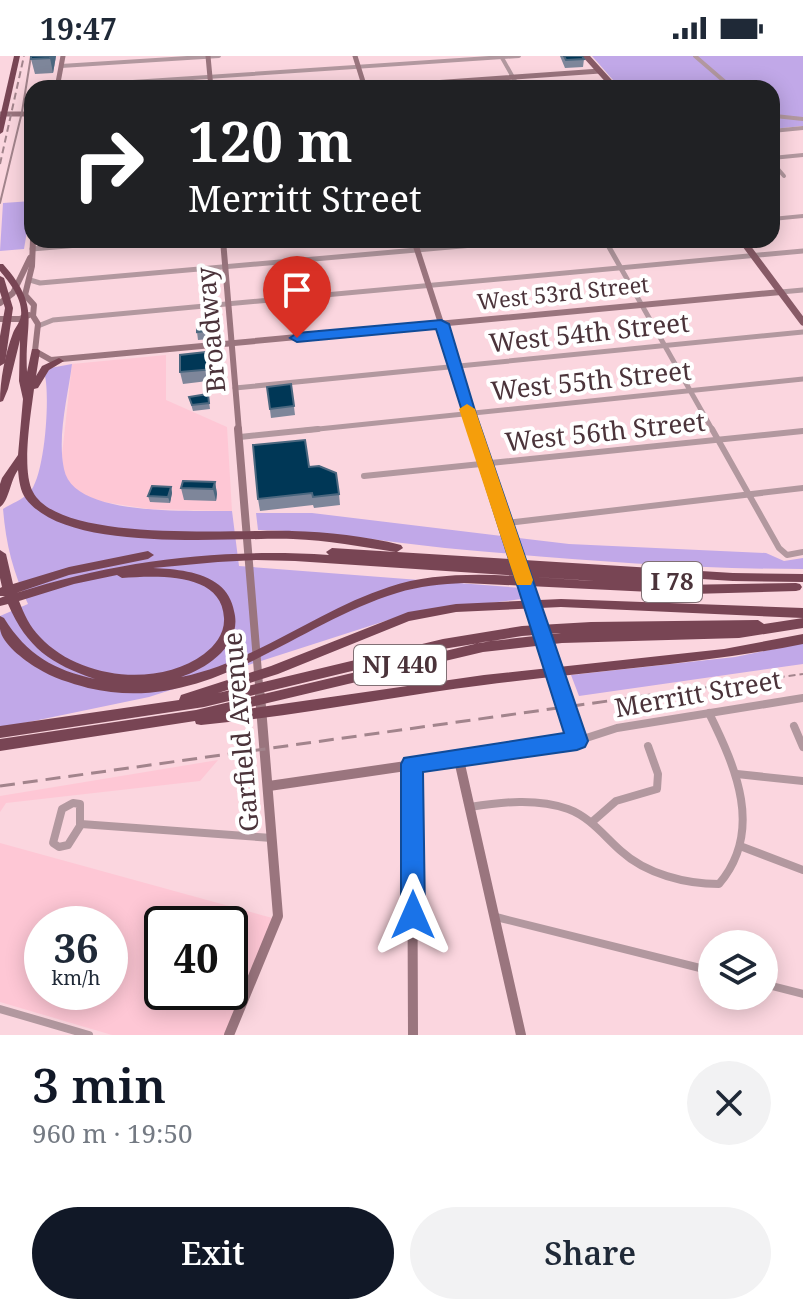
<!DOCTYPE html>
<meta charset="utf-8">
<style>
:root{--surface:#fff;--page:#f2f2f3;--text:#1f2937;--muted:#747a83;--accent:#111827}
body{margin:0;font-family:"Noto Serif",serif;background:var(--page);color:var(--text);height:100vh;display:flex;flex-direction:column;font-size:30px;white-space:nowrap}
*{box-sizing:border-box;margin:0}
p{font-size:26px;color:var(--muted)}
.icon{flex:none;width:44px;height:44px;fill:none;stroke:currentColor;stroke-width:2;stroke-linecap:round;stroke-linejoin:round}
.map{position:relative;height:979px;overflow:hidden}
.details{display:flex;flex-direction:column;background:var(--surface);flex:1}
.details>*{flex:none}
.banner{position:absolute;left:24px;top:24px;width:756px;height:168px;border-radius:24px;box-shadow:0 4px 20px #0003;background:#202124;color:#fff;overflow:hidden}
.controls{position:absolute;left:698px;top:874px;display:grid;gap:16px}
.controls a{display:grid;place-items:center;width:80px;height:80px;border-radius:50%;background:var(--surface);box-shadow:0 4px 20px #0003;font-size:40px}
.speed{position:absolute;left:24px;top:850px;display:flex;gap:16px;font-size:40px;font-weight:700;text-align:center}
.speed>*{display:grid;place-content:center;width:104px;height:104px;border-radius:50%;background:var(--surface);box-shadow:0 4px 20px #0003;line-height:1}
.speed small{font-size:20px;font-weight:400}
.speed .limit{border:4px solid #111;border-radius:12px;background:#fff;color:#111}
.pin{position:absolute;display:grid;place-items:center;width:68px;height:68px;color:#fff;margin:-82px -34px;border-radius:50% 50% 50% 0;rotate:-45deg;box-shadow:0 0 8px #0007}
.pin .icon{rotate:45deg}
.me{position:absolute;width:88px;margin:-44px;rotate:0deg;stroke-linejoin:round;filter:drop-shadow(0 0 6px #0008)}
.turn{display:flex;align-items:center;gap:28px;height:168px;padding:0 32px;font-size:36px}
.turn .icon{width:104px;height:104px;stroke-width:2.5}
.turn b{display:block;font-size:56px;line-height:68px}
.round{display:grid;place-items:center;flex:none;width:84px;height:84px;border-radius:42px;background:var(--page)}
.headline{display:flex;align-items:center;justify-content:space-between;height:136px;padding:0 32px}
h1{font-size:48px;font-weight:600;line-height:60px;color:var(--accent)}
.cta{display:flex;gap:16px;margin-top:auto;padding:16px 32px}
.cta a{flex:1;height:92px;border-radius:48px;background:var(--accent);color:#fff;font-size:32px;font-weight:600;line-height:92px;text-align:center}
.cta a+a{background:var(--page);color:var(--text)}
.status{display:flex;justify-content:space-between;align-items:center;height:56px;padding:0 40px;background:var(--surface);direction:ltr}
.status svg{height:22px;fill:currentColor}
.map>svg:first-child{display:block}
</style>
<div class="status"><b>19:47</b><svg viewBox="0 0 49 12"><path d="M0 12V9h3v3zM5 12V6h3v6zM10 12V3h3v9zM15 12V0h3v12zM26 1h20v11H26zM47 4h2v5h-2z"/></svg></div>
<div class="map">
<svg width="803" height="979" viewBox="0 0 803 979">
<rect width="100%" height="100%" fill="#fbd6df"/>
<g fill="#fec7d5" fill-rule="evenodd">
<path d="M166 299V344L227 371 232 455 149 453 97 445 71 431 64 416 62 399 72 308Z"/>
<path d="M218 704 200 725 6 747 0 756V740Z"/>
<path d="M0 787 276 863 227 979H112L0 946ZM42 868H110V936H42ZM162 868H230V936H162Z"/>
</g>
<g fill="#c1a8e8">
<path d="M592 0H803V70L772 73V32H620Z"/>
<path d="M32 145 24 193 0 195 3 147Z"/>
<path d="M72 308C68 340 57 380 64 413 73 462 193 454 232 455L239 510 522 532V543L410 557 149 641 0 672V560L28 548C13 516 6 489 3 453 11 448 23 443 29 437 45 421 50 342 45 320L50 312Z"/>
<path d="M256 457H312L569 488 766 497 784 505 803 502V513C684 513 564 503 445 492 382 485 321 475 258 474Z"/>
<path d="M803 587V608L579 640 571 619 735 601Z"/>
</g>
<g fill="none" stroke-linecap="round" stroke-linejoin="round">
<g stroke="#b2989f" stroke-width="4">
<path d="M501 0 519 32"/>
<path d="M695 0 732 32"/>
<path d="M61 10 219 0"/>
<path d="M58 31 519 0"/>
<path d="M775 60 803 63"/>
<path d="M772 75 803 72"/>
<path d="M772 102 803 99"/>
<path d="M772 106 784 120"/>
<path d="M772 163 803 160"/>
</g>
<g stroke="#b2989f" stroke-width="5">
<path d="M605 184 713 375"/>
<path d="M32 193 136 184"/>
<path d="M30 224 40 227 531 184"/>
<path d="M781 236 803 234"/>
<path d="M38 270 53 264 803 195"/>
<path d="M235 332 803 276"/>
<path d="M299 375 803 323"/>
</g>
<g stroke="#b2989f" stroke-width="6">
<path d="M712 373 779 492 787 499 803 496"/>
<path d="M240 381 318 373"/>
<path d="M364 420 803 375"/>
<path d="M507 467 803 432"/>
</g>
<g stroke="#b2989f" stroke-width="8">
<path d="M794 670 803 691"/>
<path d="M577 685 617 672 803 642"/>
<path d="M737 718 803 725"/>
<path d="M73 747 80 748V770L68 789 59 791 53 787 62 753Z"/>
<path d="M470 751C502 746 537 742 568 753 590 761 604 780 621 795 646 818 686 828 719 828 764 775 736 712 709 657"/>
<path d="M592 766 616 745 657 733 658 718 648 690"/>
<path d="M81 768 272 782"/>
<path d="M740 790 803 814"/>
<path d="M496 861 712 915"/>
<path d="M764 928 803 938"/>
<path d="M0 953 89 979"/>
</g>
<g stroke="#9a757e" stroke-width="5">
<path d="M208 0 211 32"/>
<path d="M355 0 365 32"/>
<path d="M57 32 63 0"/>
<path d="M363 32 600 15"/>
<path d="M0 58H32"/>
</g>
<g stroke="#9a757e" stroke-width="6">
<path d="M33 184 32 210 25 239 34 249 33 260 38 268 35 295 51 304 781 236"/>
<path d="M223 184 239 375"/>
<path d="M414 184 476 375"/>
<path d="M0 247 13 237 30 202"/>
<path d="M0 263H20L29 259"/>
</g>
<g stroke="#9a757e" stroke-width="8">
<path d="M238 373 260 641"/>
<path d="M475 373 563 641"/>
</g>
<g stroke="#9a757e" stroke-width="10">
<path d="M459 704 521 979"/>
<path d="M412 708 413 979"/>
<path d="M269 730 577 685 562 639"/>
<path d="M229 979 278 860 260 639"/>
</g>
<path stroke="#885b67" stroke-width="6" d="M586 0 615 32"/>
<path stroke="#885b67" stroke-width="7" d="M742 184 803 266"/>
<g fill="#784554" fill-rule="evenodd">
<path d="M14 0H20L3 76 0 78V61Z"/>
<path d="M0 208H3C42 252 24 265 27 316L32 293H38L40 295 36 320 42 310 59 302 64 305 49 314 38 332 34 333C31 358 21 414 33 436 60 488 239 473 292 475 327 476 366 480 401 489L403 492 397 496 733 517 803 518V526L733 525 639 519 675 522 679 523 681 526 679 529 796 527 800 528 802 531 800 534 796 535 692 538 464 527C442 528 419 530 397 537 292 569 208 660 88 632 70 627 53 622 37 612 24 604 2 588 0 573 0 569 0 564 0 560L4 562C27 599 54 614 95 623 51 608 27 592 8 548L0 550V542L5 540H0V532L2 531 0 522V494L6 498 13 528 69 511 148 495 154 499 148 503 69 519 16 537C120 504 220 492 329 499L326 496 332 492 396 496C362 491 327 484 293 483 228 481 68 498 26 443 20 435 19 424 18 414 10 425 9 445 0 451V428L2 422 18 399 23 343 19 325 20 284 8 333 3 345 0 346C0 324 5 298 13 277 15 272 20 266 21 260 23 243 10 227 0 215ZM256 504 295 505 595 525C530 522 451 510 389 531 318 554 253 607 181 621 208 612 243 588 234 555 232 545 227 535 219 529 201 515 175 513 153 512L218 506ZM117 519 122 522C155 520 222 515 224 562 225 577 215 590 204 598 158 632 79 623 40 581 30 571 24 558 19 545L74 528Z"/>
<path d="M0 220 4 222 13 252 5 307 0 310V280L5 252 0 236Z"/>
<path d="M561 543 803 552V562L561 551 456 556 409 565 278 618 218 637 443 583 522 570 591 566 758 564 764 568 803 562V572L739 582 562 587 483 596 234 655 484 619 724 593 803 578V588C697 609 590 615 484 629 389 641 296 660 201 669L196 668 195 665 0 695V683L196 654 483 586 561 577 522 580 443 593 204 651 0 682V670L179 644 181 639 271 610 408 556 456 548Z"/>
</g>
<path stroke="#a2848c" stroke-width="2" d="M0 147 22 56 31 0"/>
<g stroke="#a2848c" stroke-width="2" stroke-dasharray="7 4" stroke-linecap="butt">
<path d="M0 108 24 0"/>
<path d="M636 641 803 618"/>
</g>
<path stroke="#a2848c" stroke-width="3" stroke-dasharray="15 8" stroke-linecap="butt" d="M0 730 651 639"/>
</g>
<g fill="#7e869a">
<path d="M31 0H56L53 17 35 18 31 3Z"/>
<path d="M560 0H582L584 3 583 11 565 12Z"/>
<path d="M220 267 222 282 198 284 197 276Z"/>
<path d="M216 306V324L183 328 180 316Z"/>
<path d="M291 328 295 359 271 362 267 331Z"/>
<path d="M208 338 210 353 193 355 189 341Z"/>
<path d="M309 411 339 438 340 449 314 452 313 449 260 455 258 443Z"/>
<path d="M215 426 217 438 216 445 184 444 181 432Z"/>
<path d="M171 431 172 437 170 447 150 446 148 440Z"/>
</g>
<g fill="#4b677f">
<path d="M50 0H56L53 17 50 2Z"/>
<path d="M214 295 216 306V324L214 313Z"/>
<path d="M215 426 217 438 216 445 213 433Z"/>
<path d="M171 431 172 437 170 447 168 441Z"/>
</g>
<g fill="#003756" stroke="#4b677f" stroke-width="2">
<path d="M31 0H50V2L31 3Z"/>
<path d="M564 0H582L584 3 566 4Z"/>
<path d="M220 267 221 273 197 276V270Z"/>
<path d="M214 295V313L180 316V299Z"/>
<path d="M291 328 294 350 270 353 267 331Z"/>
<path d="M208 338 209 347 192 349 189 341Z"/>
<path d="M305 384 309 411 319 410 336 417 339 438 313 441 312 437 258 443 253 389Z"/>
<path d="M183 425 215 426 213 433 181 432Z"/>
<path d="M152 430 171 431 168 441 148 440Z"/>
</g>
<path fill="#1a73e8" stroke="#114b97" stroke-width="2" d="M441 264 449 268 476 358 588 685 585 691 577 694 423 716 425 859 421 868 413 871 404 868 401 859V708L404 702 564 677 436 273 297 286 290 282 297 277Z"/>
<path fill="#f59e0b" d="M467 348 475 353 533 524 531 529H517L515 524 459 353Z"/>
<g text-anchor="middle" stroke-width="8" stroke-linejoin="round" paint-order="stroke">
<g font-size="22" fill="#4b333a" stroke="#fff">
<text transform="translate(563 237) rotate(-6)" y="8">West 53rd Street</text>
</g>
<g fill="#fff" stroke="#817075" stroke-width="2">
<rect x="642" y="506" width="60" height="40" rx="6"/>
<rect x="354" y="589" width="92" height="40" rx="6"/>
</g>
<g font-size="24" font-weight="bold" fill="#4b333a">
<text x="672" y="534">I 78</text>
<text x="400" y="617">NJ 440</text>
</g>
<g font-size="26" fill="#4b333a" stroke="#fff">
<text transform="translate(211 274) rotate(-95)" y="9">Broadway</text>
<text transform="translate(589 277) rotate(-6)" y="9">West 54th Street</text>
<text transform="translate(591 325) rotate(-6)" y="9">West 55th Street</text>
<text transform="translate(605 376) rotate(-6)" y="9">West 56th Street</text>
<text transform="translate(698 638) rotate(-10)" y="9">Merritt Street</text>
<text transform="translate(241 676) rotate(-95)" y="9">Garfield Avenue</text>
</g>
</g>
</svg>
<div class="controls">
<a><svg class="icon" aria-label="layers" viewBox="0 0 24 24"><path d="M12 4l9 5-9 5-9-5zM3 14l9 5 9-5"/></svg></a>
</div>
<div class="speed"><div>36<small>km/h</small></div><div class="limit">40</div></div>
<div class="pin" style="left:297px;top:282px;background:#d93025"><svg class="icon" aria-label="arrive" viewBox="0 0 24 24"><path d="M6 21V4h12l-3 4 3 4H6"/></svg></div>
<svg class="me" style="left:413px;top:859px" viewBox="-20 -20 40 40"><path d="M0-17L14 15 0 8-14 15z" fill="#1a73e8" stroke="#fff" stroke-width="4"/></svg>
<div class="banner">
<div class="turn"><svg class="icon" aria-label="right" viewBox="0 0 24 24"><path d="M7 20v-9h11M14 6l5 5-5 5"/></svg><div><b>120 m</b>Merritt Street</div></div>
</div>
</div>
<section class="details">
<div class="headline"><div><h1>3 min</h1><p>960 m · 19:50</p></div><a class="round"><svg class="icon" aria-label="close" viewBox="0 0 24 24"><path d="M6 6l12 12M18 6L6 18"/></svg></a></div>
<div class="cta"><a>Exit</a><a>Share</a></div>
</section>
